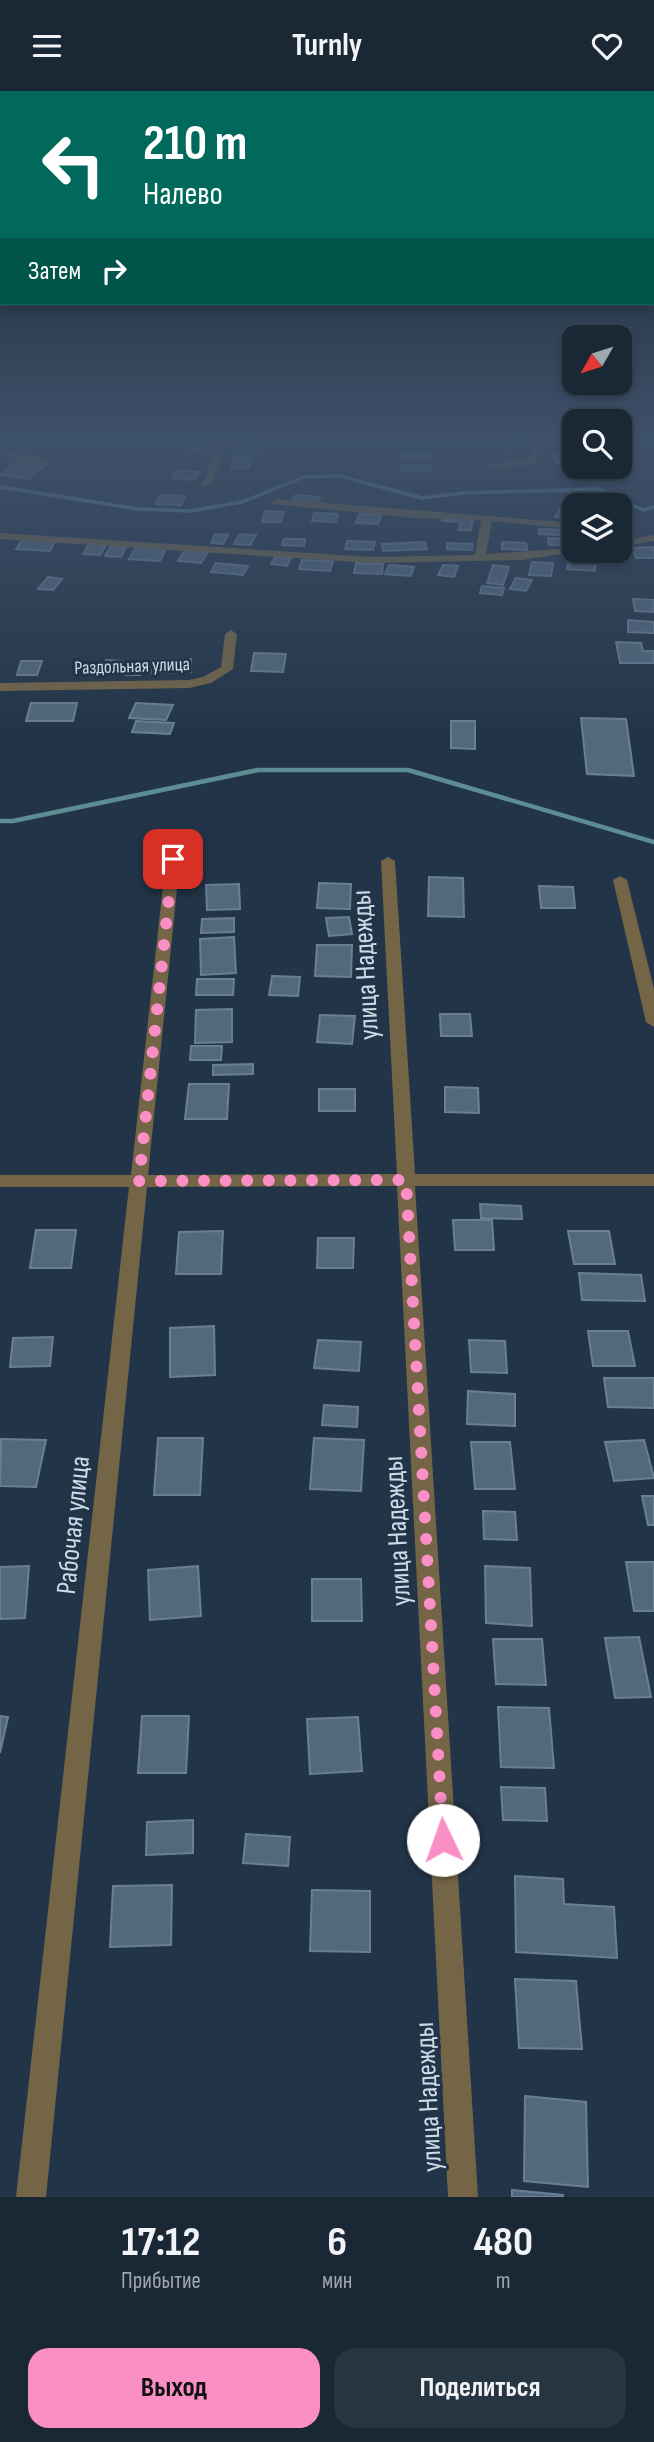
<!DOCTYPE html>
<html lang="ru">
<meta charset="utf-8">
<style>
:root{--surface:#1a2836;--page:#273442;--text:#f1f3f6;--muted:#9fa6ad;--line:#384451;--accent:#fa8fc6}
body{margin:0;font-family:"Sofia Sans Condensed",sans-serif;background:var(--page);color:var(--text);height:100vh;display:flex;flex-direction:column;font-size:26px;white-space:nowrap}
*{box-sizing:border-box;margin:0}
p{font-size:23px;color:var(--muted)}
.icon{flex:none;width:38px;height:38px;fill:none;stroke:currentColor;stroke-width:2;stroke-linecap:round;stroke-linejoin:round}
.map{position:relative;height:2106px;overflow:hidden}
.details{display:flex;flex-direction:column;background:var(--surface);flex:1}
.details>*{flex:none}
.top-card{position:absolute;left:0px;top:0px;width:654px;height:214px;box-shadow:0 4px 10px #0003,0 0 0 2px var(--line);background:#00695c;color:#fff;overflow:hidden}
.needle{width:46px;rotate:231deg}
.controls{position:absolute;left:562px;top:234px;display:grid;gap:14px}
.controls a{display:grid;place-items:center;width:70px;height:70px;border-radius:14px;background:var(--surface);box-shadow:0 4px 10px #0003,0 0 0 2px var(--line);font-size:35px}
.pin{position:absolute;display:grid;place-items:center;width:60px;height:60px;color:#fff;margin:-30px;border-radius:14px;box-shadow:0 4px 10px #0006}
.me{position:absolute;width:77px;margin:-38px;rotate:357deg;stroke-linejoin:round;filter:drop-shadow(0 0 5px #0008)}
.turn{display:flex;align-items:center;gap:24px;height:147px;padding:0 28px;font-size:32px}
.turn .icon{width:91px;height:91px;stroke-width:2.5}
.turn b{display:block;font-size:49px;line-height:60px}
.then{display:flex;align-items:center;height:66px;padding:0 28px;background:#0003;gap:14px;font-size:26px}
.eta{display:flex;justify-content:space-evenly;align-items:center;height:119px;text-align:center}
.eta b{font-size:42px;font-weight:700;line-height:49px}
.cta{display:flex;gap:14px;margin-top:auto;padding:14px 28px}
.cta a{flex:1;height:80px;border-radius:21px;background:var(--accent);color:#111;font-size:28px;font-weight:700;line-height:80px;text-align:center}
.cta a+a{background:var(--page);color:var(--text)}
header{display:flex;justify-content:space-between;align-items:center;height:91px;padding:0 28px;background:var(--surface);font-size:32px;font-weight:700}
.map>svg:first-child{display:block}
</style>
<header><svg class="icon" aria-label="menu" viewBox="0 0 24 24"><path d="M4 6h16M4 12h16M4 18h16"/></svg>Turnly<svg class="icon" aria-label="heart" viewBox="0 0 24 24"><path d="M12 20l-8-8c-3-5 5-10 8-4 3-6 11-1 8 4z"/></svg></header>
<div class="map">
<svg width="654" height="2106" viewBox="0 0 654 2106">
<rect width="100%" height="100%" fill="#223548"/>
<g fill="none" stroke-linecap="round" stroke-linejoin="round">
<path stroke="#5d8d93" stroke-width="3.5" d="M0 396 138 418 190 420 242 411 304 386 340 385 422 407 463 402 599 398 643 419 654 416"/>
<path stroke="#5d8d93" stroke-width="4.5" d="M0 730H13L258 679H408L654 751"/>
</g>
<g fill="#52687c" stroke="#697f95" stroke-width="2">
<path d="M26 347H40L46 348 42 355 21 354Z"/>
<path d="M519 349 526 355 509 357 502 351Z"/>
<path d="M574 349V359L563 360 555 351Z"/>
<path d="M240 351 263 352 257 361 234 360Z"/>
<rect x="187" y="352" width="15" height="9"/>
<path d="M430 361 433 368 404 369 401 363Z"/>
<path d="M573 363 574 371 556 372 552 364Z"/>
<path d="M235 364H252L249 377H231Z"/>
<path d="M19 369 47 373 28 388 0 384Z"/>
<path d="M429 374 431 379 402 380 401 375Z"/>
<path d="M177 379 200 381 194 389 171 387Z"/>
<path d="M160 404 185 405 181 414 156 413Z"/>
<path d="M296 404 320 406 316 413 292 410Z"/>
<path d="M560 417 574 419V428L555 426Z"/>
<path d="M265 420 284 421 281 431H262Z"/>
<path d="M314 422 338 423 336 431 312 430Z"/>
<path d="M359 423 381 424 378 433 356 432Z"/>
<path d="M443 427 473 428 471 439H459L460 431 442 430Z"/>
<path d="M539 438 562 439V444L539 443Z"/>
<path d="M215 443 228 444 223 453 211 452Z"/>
<path d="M240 443 256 444 250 454 234 453Z"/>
<path d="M548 447 570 448 571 454H549Z"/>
<path d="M284 448H305L304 455 282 454Z"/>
<path d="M22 449 55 450 50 460 16 458Z"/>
<path d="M347 450 375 451 373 459 345 458Z"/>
<path d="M425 451 427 458 383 460 382 453Z"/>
<path d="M502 451 526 452 527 459 502 458Z"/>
<path d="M447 452 473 453 472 459 447 458Z"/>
<path d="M89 453 106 454 100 464 83 463Z"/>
<path d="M111 455 126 456 121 466 105 465Z"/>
<path d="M136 456 166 458 160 470 129 468Z"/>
<path d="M654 456V467H636L632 457Z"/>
<path d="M620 457 628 468 607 469 601 460H620Z"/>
<path d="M185 459 208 461 201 472 178 470Z"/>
<path d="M275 466 291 467 287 475 271 473Z"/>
<path d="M569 466 596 468 595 480 567 478Z"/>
<path d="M302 469 333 470 330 480 299 478Z"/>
<path d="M532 471 553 472 551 485 529 484Z"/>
<path d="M216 472 248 475 243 484 211 481Z"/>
<path d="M356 472 383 473 382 483 354 482Z"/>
<path d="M389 474 414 476 411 485 385 483Z"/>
<path d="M443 474 458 475 454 486 438 484Z"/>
<path d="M493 474 509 476 503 494 487 492Z"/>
<path d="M48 486 62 488 53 499 38 498Z"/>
<path d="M516 487 532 489 526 500 510 498Z"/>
<path d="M482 495 504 497 502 504 480 502Z"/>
<path d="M633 508 654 509V521L635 520Z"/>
<path d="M628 529 654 531V542L628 541Z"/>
<path d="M616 551 641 552 643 560H654V572H620Z"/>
<path d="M254 562 286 563 283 581 251 580Z"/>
<path d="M191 568V581L150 582 151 569Z"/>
<path d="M106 569 122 570 117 581 102 580Z"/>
<path d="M21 570H42L37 584H17Z"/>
<path d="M128 575H142L140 584H126Z"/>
<path d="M31 612H77L73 630H26Z"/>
<path d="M136 612 173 614 166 629 129 627Z"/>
<path d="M581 627 626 628 634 685 587 683Z"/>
<path d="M136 630 174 632 170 643 132 641Z"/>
<path d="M451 630H475V658L451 657Z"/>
<path d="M429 786 463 787 464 826 428 825Z"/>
<path d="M319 792 351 793 350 818 317 817Z"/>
<path d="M239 793 240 818 207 819 206 794Z"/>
<path d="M539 795 573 796 575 817H541Z"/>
<path d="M349 826 352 843 329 845 326 827Z"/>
<path d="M234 827V841L201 842 202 828Z"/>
<path d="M234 846 236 882 201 884 200 848Z"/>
<path d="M317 854H352L351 886 315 885Z"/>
<path d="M272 885 300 886 298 905 269 904Z"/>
<path d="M197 888H234L233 904H196Z"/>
<path d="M232 918V951L195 952 196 919Z"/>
<path d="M440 923H470L472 945H441Z"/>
<path d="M320 924 355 925 352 953 317 951Z"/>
<path d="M191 955H222L221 969H190Z"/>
<path d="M253 973V983L213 984V974Z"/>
<path d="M189 993H229L227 1028H185Z"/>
<path d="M445 996 478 997 479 1022 445 1021Z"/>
<rect x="319" y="998" width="36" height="22"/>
<path d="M480 1113 521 1115 522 1128 481 1127Z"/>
<path d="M453 1129H492L494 1159H455Z"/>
<path d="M36 1139H76L71 1177H30Z"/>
<path d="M223 1140 221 1183H176L179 1141Z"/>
<path d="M568 1140H609L615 1173H574Z"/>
<path d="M318 1147H354L353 1177H317Z"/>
<path d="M579 1182 641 1184 645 1210 582 1209Z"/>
<path d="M214 1235 215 1284 170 1286V1237Z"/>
<path d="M588 1240H628L635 1275H593Z"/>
<path d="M53 1246 50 1275 10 1276 13 1247Z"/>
<path d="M318 1249 361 1251 359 1280 314 1277Z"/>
<path d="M469 1249 505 1250 507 1282 471 1281Z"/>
<path d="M604 1287H654V1317L608 1316Z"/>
<path d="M468 1300 515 1303V1335L467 1333Z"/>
<path d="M324 1314 358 1316 357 1336 322 1334Z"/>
<path d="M158 1347H203L200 1404H154Z"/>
<path d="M314 1347 364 1349 361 1400 310 1398Z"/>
<path d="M1 1348 46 1349 36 1396 0 1395Z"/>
<path d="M644 1349 654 1387 614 1390 605 1351Z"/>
<path d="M471 1351H510L515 1398H475Z"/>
<path d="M642 1405H654V1434H648Z"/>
<path d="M483 1420 515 1421 517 1449 484 1448Z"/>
<path d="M626 1471H654V1520H634Z"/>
<path d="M29 1475 25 1527 0 1528V1476Z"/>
<path d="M198 1475 201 1525 150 1529 148 1479Z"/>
<path d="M485 1475 530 1477 532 1535 486 1532Z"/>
<path d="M312 1488H361L362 1530H312Z"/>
<path d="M639 1546 651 1606 615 1607 605 1547Z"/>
<path d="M493 1548H542L546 1594 496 1593Z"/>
<path d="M498 1616 549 1617 554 1677 501 1676Z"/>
<path d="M0 1625 8 1626 0 1662Z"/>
<path d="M142 1625H189L186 1682H138Z"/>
<path d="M358 1626 362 1680 310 1683 307 1628Z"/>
<path d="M501 1696 545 1697 547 1730 503 1729Z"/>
<path d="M193 1729V1762L146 1764 147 1731Z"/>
<path d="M246 1743 290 1746 288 1775 243 1772Z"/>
<path d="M515 1785 563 1788 564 1813 614 1816 617 1867 516 1861Z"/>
<path d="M172 1794 171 1854 110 1856 113 1795Z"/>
<path d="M312 1799 370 1800V1861L310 1860Z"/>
<path d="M515 1888 576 1890 582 1958 519 1957Z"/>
<path d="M525 2005 586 2011 588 2096 524 2090Z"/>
<path d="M512 2099 563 2104V2106H512Z"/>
</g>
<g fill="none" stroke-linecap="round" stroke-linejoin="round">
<g fill="#746547" fill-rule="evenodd">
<path d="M219 347H229L211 394 202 396Z"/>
<path d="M531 347H541L542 363 532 373 492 378 487 375 526 368 532 362Z"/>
<path d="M0 359 46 368 51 371 46 374 0 365Z"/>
<path d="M277 408 574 432V438L492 430 486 463 574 457V460H580L522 469 372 472 0 448V442L372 466 475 464 481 429 414 427 273 413 272 411Z"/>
<path d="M654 444V450L620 456V450Z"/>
<path d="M231 539 237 543 233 578 211 592 189 597 0 600V592L189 589 203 586 221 576 225 543Z"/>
<path d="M173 764 180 768 148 1084 397 1083 381 770 388 766 395 770 415 1083H654V1095H415L478 2106H448L397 1095 147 1096 46 2106H16L129 1096H0V1084H131L166 768Z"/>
<path d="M620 785 627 789 654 898V936L646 931 613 789Z"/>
</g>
</g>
<linearGradient id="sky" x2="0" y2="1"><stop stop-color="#131d28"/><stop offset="0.54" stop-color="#3e516a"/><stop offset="1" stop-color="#3e516a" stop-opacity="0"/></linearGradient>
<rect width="654" height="642" fill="url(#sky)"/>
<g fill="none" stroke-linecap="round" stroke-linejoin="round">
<path stroke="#fa8fc6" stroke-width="12" stroke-dasharray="0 21.6" d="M173 768 139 1090 406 1089 443 1749"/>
</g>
<g text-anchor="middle" stroke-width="6" stroke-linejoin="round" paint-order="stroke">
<g font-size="19" fill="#cedae6" stroke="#223548">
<text transform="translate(132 574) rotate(-2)" y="7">Раздольная улица</text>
</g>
<g font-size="28" fill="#cedae6" stroke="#223548">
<text transform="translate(364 874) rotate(-93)" y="10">улица Надежды</text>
<text transform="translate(72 1434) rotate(-84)" y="10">Рабочая улица</text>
<text transform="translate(396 1440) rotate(-93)" y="10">улица Надежды</text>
<text transform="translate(427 2006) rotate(-93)" y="10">улица Надежды</text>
</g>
</g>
</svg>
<div class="controls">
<a><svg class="needle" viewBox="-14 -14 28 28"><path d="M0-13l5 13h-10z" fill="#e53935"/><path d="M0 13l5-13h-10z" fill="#9fa6ad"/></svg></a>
<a><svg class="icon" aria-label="search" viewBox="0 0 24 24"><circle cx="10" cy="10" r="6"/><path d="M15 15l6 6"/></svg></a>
<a><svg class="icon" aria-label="layers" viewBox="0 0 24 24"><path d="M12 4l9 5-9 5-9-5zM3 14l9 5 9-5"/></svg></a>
</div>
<div class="pin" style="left:173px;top:768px;background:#d93025"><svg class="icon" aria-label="arrive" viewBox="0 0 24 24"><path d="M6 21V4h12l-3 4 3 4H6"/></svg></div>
<svg class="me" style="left:443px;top:1749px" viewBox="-20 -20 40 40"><circle r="19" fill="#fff"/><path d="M0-13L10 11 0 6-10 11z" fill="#fa8fc6"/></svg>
<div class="top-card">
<div class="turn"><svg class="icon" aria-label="left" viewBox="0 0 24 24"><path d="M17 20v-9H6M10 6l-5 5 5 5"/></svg><div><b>210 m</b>Налево</div></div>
<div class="then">Затем<svg class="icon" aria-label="right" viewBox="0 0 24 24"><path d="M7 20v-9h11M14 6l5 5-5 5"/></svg></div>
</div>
</div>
<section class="details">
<div class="eta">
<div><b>17:12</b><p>Прибытие</p></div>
<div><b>6</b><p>мин</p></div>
<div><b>480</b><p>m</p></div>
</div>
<div class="cta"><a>Выход</a><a>Поделиться</a></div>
</section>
